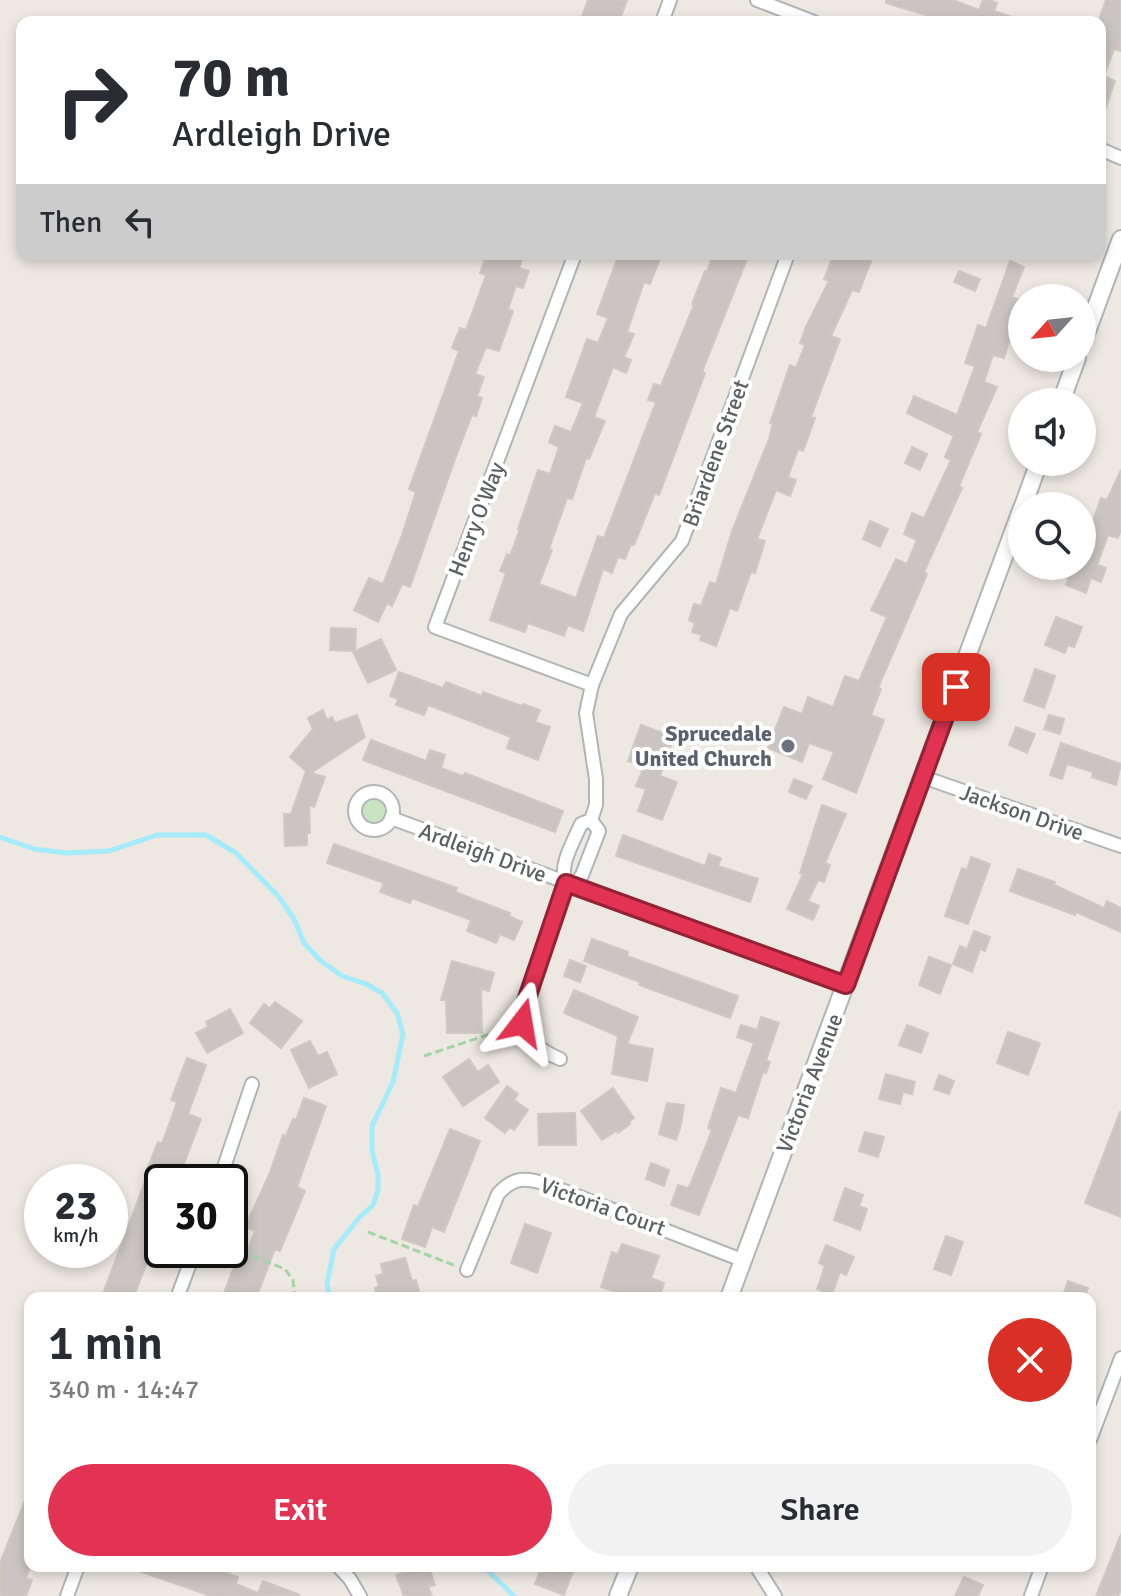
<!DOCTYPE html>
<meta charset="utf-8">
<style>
:root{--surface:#fff;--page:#f2f2f3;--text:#2b2b33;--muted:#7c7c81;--accent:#e23452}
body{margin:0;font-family:Signika,sans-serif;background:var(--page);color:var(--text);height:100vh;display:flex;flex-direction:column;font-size:30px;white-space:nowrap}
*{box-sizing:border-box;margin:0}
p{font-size:26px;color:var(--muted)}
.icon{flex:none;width:44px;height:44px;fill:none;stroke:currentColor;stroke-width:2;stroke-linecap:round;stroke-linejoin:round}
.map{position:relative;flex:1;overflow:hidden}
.drawer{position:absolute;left:24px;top:1292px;width:1072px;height:280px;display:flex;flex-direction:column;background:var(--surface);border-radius:16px;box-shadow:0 4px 12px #0003}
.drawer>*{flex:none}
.top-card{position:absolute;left:16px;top:16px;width:1090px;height:244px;border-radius:16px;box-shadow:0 4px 12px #0003;background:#fff;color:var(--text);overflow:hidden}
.needle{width:52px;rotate:243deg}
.controls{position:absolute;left:1008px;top:284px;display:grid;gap:16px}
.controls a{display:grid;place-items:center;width:88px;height:88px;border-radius:50%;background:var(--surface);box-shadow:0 4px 12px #0003;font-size:40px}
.speed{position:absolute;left:24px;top:1164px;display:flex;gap:16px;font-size:40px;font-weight:700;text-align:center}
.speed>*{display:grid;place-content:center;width:104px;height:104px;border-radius:50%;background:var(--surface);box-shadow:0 4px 12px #0003;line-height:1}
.speed small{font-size:20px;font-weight:400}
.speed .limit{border:4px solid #111;border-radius:12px;background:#fff;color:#111}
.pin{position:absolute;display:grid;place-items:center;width:68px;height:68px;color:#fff;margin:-34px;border-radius:16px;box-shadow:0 4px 12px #0006}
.me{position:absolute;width:88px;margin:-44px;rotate:14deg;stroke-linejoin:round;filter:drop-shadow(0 0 6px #0008)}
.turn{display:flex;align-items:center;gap:28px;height:168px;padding:0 24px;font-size:36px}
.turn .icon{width:104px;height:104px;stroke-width:2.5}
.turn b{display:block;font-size:56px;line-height:68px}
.then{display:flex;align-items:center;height:76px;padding:0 24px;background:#0003;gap:16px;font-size:30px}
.round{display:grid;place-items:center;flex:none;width:84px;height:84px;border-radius:42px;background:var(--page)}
.head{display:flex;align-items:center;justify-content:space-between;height:136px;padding:0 24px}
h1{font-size:48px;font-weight:600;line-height:60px}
.action{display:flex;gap:16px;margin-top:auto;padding:16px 24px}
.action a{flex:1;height:92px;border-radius:48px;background:var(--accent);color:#fff;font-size:32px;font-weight:600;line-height:92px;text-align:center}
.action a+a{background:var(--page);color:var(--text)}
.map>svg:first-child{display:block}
</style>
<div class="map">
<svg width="1121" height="1596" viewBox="0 0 1121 1596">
<rect width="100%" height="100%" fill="#ede8e2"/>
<circle fill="#c9e4c0" cx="374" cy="811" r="11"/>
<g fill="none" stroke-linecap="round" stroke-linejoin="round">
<g stroke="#a4ebfb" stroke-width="5">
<path d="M0 837 34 849 67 853 109 851 157 835H206L236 853 279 897 294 919 304 943 321 961 342 976 366 984 382 993 397 1013 403 1034 393 1082 372 1126V1150L378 1175V1190L373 1205 359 1218 334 1249 327 1283 330 1298"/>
<path d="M483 1566 514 1596"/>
</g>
</g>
<g fill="#cac5c2" stroke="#d1c8c1" stroke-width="2">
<path d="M588 0H627L619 22H580Z"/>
<path d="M886 0H953L979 10 983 0H989L997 3 994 11 1021 20 928 22 929 16 886 3Z"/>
<path d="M1106 0H1121V51L1114 49 1104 76 1115 81 1102 118 1100 17Z"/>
<path d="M487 254H524L519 268 529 271 523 288 516 286 508 309 513 311 499 351 486 347 475 374 484 377 477 396 482 398 476 416 472 415 455 459 410 587 402 584 392 606 387 603 378 622 354 610 369 578 383 584 402 535 416 492 409 489 459 351 452 348 460 328 466 330 486 275 480 273Z"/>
<path d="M619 254H662L650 284 644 282 627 332 634 334 624 357 631 360 626 373 613 367 594 417 605 421 589 459 586 458 572 499 567 498 549 549 552 550 539 584 576 598 598 536 604 538 656 402 648 400 654 384 661 386 694 305 692 304 705 271 707 272 713 254H749L702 372 705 373 659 495 655 493 634 545 631 544 625 559 618 557 612 573 603 569 583 631 568 625 564 636 528 623 525 632 490 620 506 573 500 571 507 554 510 556 520 529H518L538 470 550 474 559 447 549 442 555 426 571 432 583 403 566 397 587 339 598 343 608 318 597 314Z"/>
<path d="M834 254H852L871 261 859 292 852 290 831 336 840 339 811 417 815 418 803 451 798 449 788 477 796 480 790 496 776 490 757 539 765 541 755 573 751 572 737 611 730 608 716 646 700 640 702 635 692 632 695 623 689 620 694 604 701 606 710 582 716 584 732 531 769 439 773 424 770 423 790 365 796 368 805 345 800 343 806 327 829 281 824 279Z"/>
<path d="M1010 261 1024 267 1012 297 1021 301 1004 358 993 355 984 382 997 387 977 432 981 434 959 486 962 488 924 572 927 574 878 688 881 689 871 715 884 720 856 793 823 779 834 752 809 743 802 762 768 748 784 707 802 714 808 697 833 707 845 676 859 681 887 617 871 610 896 559 907 564 917 540 904 534 912 513 924 518 951 460 945 457 954 436 907 413 914 396 957 415 975 366 965 363 978 325 986 328Z"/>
<path d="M959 271 980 279 975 291 954 282Z"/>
<path d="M912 447 927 454 920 470 905 463Z"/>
<path d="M1121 470V530L1118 538 1108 535 1097 565 1106 568 1101 582 1091 578 1086 593 1066 585 1073 566H1082V552L1101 498 1107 500Z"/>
<path d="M870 521 888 529 880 547 863 539Z"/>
<path d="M1056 617 1082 627 1074 647 1068 645 1065 653 1045 645Z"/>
<path d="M331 628 356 629 355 651 330 650Z"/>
<path d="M381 639 396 670 368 683 353 652Z"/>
<path d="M1035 669 1055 676 1044 708 1024 701Z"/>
<path d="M399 672 443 688 446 682 482 696 483 692 522 706 523 704 540 710 535 722 550 727 538 760 507 748 511 737 473 722 428 705 424 715 396 705 398 699 390 696Z"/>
<path d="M323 710 327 720 332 717 335 723 357 715 365 737 311 773 325 777 314 807 309 805 310 833H307V845L285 846 284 814H291L306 771 290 757 313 729 308 718Z"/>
<path d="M1049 715 1064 719 1060 734 1044 729Z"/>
<path d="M641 725 674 737 660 776 677 782 662 820 638 811 646 789 636 786 644 766 628 761Z"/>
<path d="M1016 727 1035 734 1027 753 1009 745Z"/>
<path d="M371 740 426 761 430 750 445 755 441 768 463 776 465 773 563 811 555 832 363 760Z"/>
<path d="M1061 743 1121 764 1116 785 1092 777 1093 772 1067 764 1062 779 1050 775Z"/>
<path d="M794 779 812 786 806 799 789 792Z"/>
<path d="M822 805 846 814 825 863 830 865 824 882 818 880 808 901 819 906 813 920 787 909 803 874 800 873Z"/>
<path d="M623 835 705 866 709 854 721 858 718 866 758 879 750 902 616 856Z"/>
<path d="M334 844 457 888 455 892 510 913 509 916 522 922 514 940 500 934 496 943 467 931 471 920 412 898 410 903 380 892 384 883 327 863Z"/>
<path d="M971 857 990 864 968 924 945 916 962 868 967 870Z"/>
<path d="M1018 869 1055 882 1054 885 1104 908 1107 901 1121 908V932L1076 912 1075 915 1010 891Z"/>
<path d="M974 931 990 937 985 951 980 949 972 972 953 964 960 946 967 949Z"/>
<path d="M592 939 628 952 627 956 738 996 730 1018 639 985 640 982 584 961Z"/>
<path d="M929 957 951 965 940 994 919 985Z"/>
<path d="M570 960 586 966 580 982 564 976Z"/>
<path d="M452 961 494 973 489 991 481 989 482 1033H447L446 1000H441Z"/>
<path d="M574 990 638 1017 627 1044 653 1049 647 1081 612 1074 618 1036 564 1013Z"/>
<path d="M275 1002 302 1021 281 1048 250 1023 264 1004 270 1008Z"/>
<path d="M230 1009 243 1033 207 1053 196 1033 208 1027 206 1022Z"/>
<path d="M761 1017 779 1023 766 1060 770 1062 766 1073 763 1072 748 1118 738 1115 699 1215 671 1205 678 1185 688 1188 691 1183 712 1130 708 1128 721 1088 736 1093 754 1043 737 1037 741 1025 757 1030Z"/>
<path d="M907 1025 928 1033 921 1053 899 1045Z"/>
<path d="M1008 1032 1040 1043 1028 1075 997 1063Z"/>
<path d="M310 1041 318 1056 327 1052 337 1074 309 1088 291 1050Z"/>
<path d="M187 1058 206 1065 188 1114 201 1119 177 1182H162V1209L154 1231 159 1233 133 1298H124L104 1291 147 1176 145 1175 158 1142 162 1144 177 1102 171 1100Z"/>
<path d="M469 1059 478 1072 488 1065 499 1082 463 1106 443 1077Z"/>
<path d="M886 1074 915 1082 912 1094 903 1092 900 1104 879 1099Z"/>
<path d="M939 1075 954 1081 949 1094 934 1089Z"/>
<path d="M507 1086 518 1094 514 1100 528 1110 514 1130 510 1127 505 1133 485 1118Z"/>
<path d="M613 1088 634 1118 629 1122 630 1124 618 1133 616 1131 602 1140 581 1111Z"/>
<path d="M304 1098 326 1106 297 1187 305 1191 280 1251 275 1249 256 1298H222L236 1262 242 1264 255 1231 245 1227 269 1175 283 1135 286 1136 293 1119 296 1120Z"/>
<path d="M667 1103 684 1105 681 1125 676 1140 659 1134Z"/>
<path d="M1120 1112H1121V1217L1085 1203Z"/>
<path d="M575 1113 576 1145H539L538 1114Z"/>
<path d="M450 1129 480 1141 444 1232 432 1227 425 1247 402 1239 414 1205 418 1207Z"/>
<path d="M865 1132 884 1137 878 1157 859 1151Z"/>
<path d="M651 1163 669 1170 664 1186 646 1179Z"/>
<path d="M845 1188 863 1195 859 1206 867 1209 860 1230 834 1220Z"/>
<path d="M525 1224 551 1233 537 1273 511 1263Z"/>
<path d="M946 1236 963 1242 951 1275 934 1269Z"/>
<path d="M622 1244 659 1256 651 1278 664 1283 659 1298H633L601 1287 612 1252 618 1254Z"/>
<path d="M826 1245 854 1257 846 1275 840 1272 832 1294 817 1289 825 1266 819 1263Z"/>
<path d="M405 1258 412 1281 416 1280 421 1298H377L375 1288 379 1286 376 1276 383 1274 381 1264Z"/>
<path d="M1068 1281 1088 1288 1084 1298H1062Z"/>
<path d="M28 1493 30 1566 26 1578 32 1580 26 1596H0V1563Z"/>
<path d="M1121 1534V1590L1118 1596H1096Z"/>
<path d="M131 1566H217L216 1569 238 1577 236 1584 258 1593 263 1581 300 1595 211 1596 130 1568Z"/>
<path d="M553 1566H575L564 1595 535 1584 541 1569 550 1572Z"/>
<path d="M420 1567 422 1573 430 1570 435 1585 428 1587 432 1596H404L396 1575Z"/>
<path d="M964 1577 983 1585 978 1596H955Z"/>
</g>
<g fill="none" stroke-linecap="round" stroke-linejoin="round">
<g stroke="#b0b5b7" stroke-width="16">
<g id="minor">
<path d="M757 0 814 22"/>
<path d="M662 22 670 0"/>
<path d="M1100 149 1121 158"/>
<path d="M575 254 435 627 592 685"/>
<path d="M923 777 1121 846"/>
<circle cx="374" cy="811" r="19"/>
<path d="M391 818 846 985"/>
<path d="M591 820 596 805V779L586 713 592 685 621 614 682 541 788 254"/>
<path d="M566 883 577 881 582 875 599 831 591 820"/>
<path d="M560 1059C537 1049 521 1038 523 1010L561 900 566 883C558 866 574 841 581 824L591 820"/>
<path d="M219 1182 252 1084"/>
<path d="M467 1270 498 1194C513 1177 526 1177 546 1184L742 1260"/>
<path d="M177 1298 195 1250"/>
<path d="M1090 1440 1121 1358"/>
<path d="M338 1566 350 1579 360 1596"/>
<path d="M756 1566 775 1596"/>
<path d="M67 1596 78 1566"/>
<path d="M1031 1596 1042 1566"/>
</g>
</g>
<g stroke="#b0b5b7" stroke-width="20">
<g id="tertiary">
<path d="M1082 345 1121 239"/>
<path d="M1061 402 1077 358"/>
<path d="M1023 506 1039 462"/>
<path d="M729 1298 1022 508"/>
<path d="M618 1596 630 1566"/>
</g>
</g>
<g stroke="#a3d5a4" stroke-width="3" stroke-dasharray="8 4" stroke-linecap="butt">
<path d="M424 1056 511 1027"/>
<path d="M368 1232 456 1266"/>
<path d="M230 1247 285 1269 293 1280 295 1298"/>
</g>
<use href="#minor" stroke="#fff" stroke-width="12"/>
<use href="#tertiary" stroke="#fff" stroke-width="16"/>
</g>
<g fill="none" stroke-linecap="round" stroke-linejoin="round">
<g stroke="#932235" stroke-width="20">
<path id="route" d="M522 1023 523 1010 566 883 846 985 956 687"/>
</g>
<use href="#route" stroke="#e23452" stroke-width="14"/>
</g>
<circle fill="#6b7280" stroke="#fff" stroke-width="3" cx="788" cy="746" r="8"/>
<g text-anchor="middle" stroke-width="8" stroke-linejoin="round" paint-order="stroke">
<g font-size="22" fill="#5b6063" stroke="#fff">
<text transform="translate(715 453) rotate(-70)" y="8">Briardene Street</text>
<text transform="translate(476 519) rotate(-69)" y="8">Henry O'Way</text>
<text transform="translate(1022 812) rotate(19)" y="8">Jackson Drive</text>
<text transform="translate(483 852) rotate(20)" y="8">Ardleigh Drive</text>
<text transform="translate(809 1083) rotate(-69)" y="8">Victoria Avenue</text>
<text transform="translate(603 1206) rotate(20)" y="8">Victoria Court</text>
</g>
<g font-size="22" font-weight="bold" fill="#5b616d" stroke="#fff" text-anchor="end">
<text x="772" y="741">Sprucedale<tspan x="772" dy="25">United Church</tspan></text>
</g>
</g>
</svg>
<div class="controls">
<a><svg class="needle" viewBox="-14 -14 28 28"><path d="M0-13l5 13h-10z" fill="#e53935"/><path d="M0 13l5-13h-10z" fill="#7c7c81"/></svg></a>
<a><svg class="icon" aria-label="sound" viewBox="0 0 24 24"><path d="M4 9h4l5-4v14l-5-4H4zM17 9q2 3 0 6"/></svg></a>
<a><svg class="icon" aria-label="search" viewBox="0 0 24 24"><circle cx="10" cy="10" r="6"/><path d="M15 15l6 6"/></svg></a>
</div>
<div class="speed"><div>23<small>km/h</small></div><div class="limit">30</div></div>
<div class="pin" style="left:956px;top:687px;background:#d93025"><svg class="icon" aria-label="arrive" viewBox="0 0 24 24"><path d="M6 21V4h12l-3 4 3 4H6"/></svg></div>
<svg class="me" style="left:522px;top:1023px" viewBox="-20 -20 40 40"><path d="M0-17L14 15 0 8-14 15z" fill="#e23452" stroke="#fff" stroke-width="4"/></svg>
<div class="top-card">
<div class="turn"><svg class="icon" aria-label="right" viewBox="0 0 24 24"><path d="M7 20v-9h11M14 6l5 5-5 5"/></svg><div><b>70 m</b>Ardleigh Drive</div></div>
<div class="then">Then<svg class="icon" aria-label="left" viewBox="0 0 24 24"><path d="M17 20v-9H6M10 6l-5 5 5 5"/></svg></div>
</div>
<section class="drawer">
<div class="head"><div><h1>1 min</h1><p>340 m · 14:47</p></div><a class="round" style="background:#d93025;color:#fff"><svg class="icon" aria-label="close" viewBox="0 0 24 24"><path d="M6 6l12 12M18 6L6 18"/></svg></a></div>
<div class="action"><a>Exit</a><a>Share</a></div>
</section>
</div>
